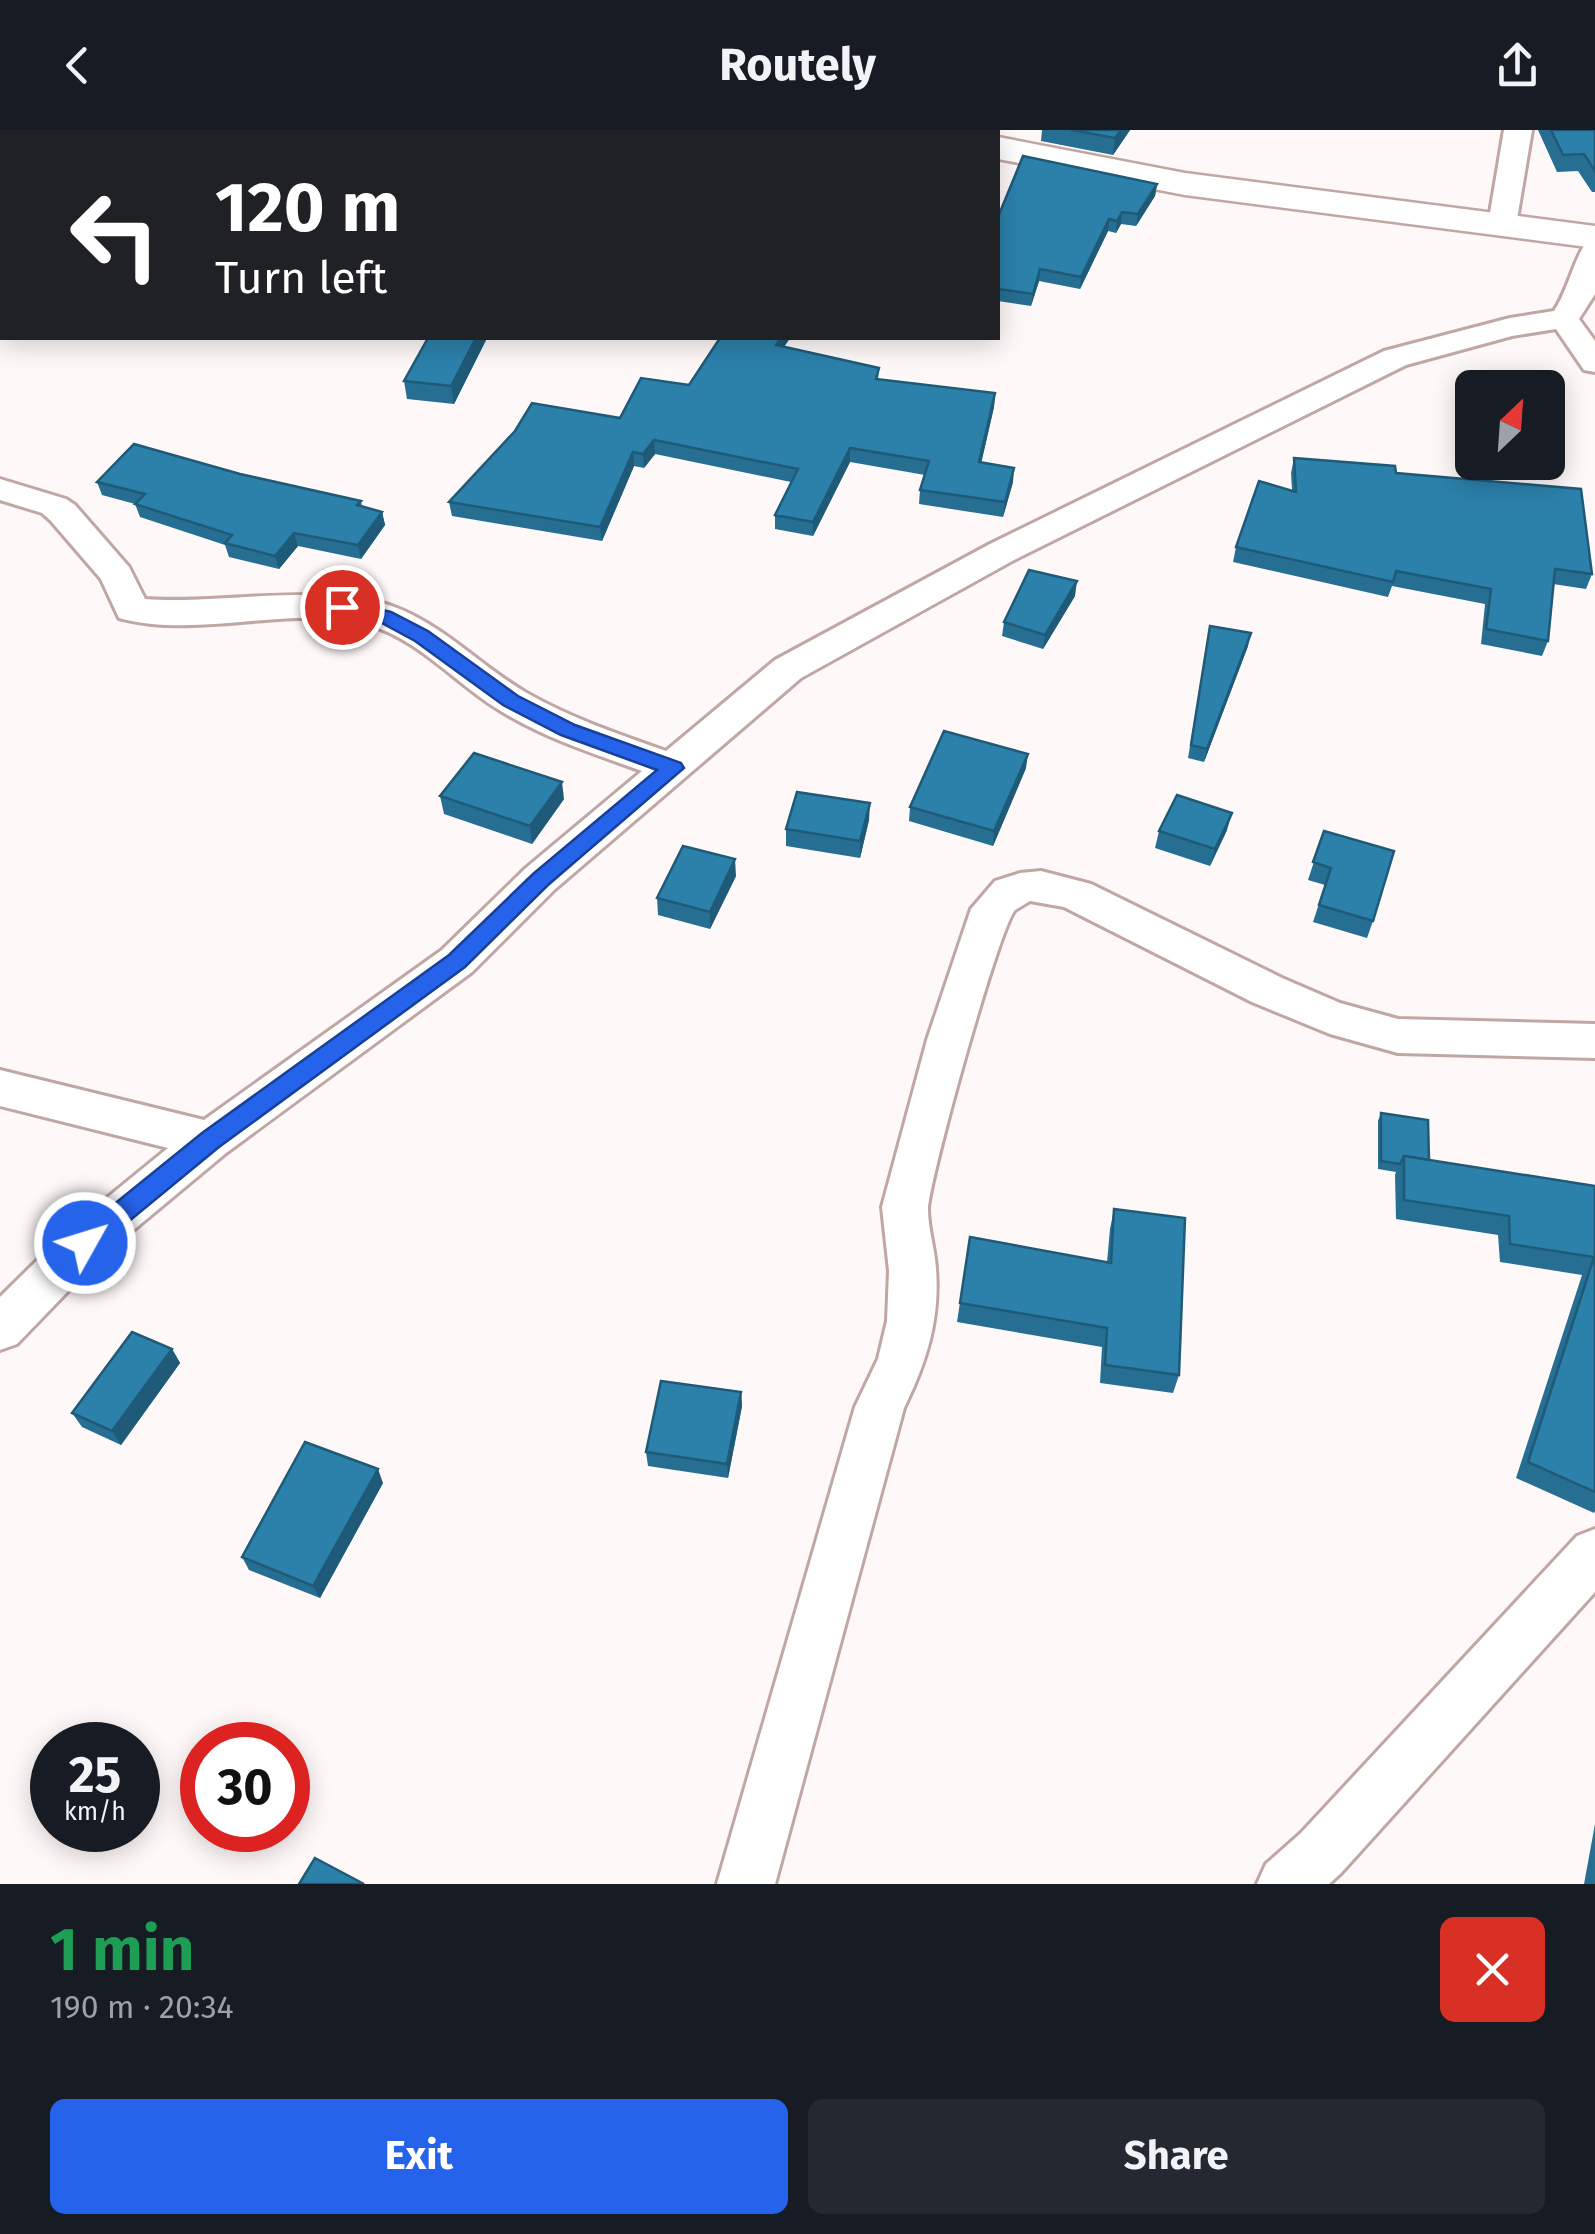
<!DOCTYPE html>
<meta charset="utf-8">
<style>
:root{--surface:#171b24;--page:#242831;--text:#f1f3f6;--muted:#9ea1a6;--accent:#2563eb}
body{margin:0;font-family:"Fira Sans",sans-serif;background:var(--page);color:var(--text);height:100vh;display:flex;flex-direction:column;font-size:38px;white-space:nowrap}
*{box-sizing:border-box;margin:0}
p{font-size:32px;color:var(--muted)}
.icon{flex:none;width:55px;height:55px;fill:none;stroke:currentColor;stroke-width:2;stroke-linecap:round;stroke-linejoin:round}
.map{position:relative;height:1754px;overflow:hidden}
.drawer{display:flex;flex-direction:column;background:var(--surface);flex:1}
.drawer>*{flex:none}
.top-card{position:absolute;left:0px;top:0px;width:1000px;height:210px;box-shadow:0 5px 25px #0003;background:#202124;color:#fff;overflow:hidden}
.needle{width:65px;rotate:25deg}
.buttons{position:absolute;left:1455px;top:240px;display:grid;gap:20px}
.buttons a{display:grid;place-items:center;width:110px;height:110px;border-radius:15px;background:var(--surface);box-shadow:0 5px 25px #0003;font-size:50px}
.speed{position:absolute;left:30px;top:1592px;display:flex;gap:20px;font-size:50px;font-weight:700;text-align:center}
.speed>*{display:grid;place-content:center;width:130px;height:130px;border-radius:50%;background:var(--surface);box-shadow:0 5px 25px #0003;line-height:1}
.speed small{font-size:25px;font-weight:400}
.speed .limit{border:15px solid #d22;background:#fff;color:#111}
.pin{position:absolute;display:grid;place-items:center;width:85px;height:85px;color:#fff;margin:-42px;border:5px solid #fff;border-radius:50%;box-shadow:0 2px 10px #0007}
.me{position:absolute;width:110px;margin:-55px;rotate:51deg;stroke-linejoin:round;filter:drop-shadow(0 0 8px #0008)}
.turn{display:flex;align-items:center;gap:35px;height:210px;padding:0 50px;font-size:45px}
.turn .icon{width:130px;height:130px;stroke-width:2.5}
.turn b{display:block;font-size:70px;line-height:85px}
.round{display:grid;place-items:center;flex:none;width:105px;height:105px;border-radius:15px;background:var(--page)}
.summary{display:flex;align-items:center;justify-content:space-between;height:170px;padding:0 50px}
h1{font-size:60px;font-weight:700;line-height:75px;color:#1e9e55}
.action{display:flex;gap:20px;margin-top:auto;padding:20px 50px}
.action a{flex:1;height:115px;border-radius:15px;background:var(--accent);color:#fff;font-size:40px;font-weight:700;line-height:115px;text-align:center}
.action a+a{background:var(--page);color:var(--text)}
header{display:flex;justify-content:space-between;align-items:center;height:130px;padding:0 50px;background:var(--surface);font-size:45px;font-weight:700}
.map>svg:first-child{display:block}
</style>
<header><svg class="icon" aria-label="back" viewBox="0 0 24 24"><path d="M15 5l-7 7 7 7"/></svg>Routely<svg class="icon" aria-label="share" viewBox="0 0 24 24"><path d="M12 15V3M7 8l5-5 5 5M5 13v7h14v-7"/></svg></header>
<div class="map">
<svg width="1595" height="1754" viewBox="0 0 1595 1754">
<rect width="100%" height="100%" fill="#fef9f8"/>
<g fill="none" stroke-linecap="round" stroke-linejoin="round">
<g stroke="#c1a7a3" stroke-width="6">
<g id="street">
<path d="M1504 0H1532L1516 95 1512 101H1492L1488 95Z"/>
<path d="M1595 111V164L1579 189 1595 211V242L1584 240 1556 199 1512 206 1406 235 1014 430 801 548 554 760 472 842 226 1023 101 1127 17 1214 0 1220V1167L69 1099 168 1018 0 976V940L204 990 442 820 526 738 642 641C592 623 541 607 496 578 455 552 416 508 369 495 293 473 200 510 119 488L101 449 51 391 42 383 0 370V349L66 369 75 375 129 437 145 469C220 475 329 451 397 478 445 497 481 536 525 562 570 588 618 604 666 621L775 530 990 414 1384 221 1510 188 1554 181C1568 160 1572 135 1585 114Z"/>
<path d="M1041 741 1091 754 1282 848 1340 873 1398 889 1595 894V928L1398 923 1330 904 1252 872 1064 777 1030 771 1015 780C999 797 929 1050 928 1079 928 1099 935 1119 936 1139 940 1190 926 1233 904 1278L775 1754H717L855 1277 878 1229 887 1191 889 1141 882 1077 927 910 971 779 995 751 1020 743Z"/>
<path d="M1595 1399V1462L1341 1743 1329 1754H1257L1266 1734 1301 1703 1577 1406Z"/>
</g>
</g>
<g stroke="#c1a7a3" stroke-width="5">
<g id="primary">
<path d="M899 0H944L946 2H901Z"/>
<path d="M998 7 1185 43 1595 96V118L1185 65 998 29Z"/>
</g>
</g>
<use href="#street" fill="#fff" fill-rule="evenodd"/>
<use href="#primary" fill="#fff" fill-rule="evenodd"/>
</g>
<g fill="#266f93">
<path d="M1042 0H1130L1113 25 1041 11Z"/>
<path d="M1538 0H1595V62H1592L1578 41 1557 42Z"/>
<path d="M1157 54 1155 66 1136 96 1121 94 1116 103 1108 101 1080 159 1039 151 1031 176 998 171V87Z"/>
<path d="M428 208H487L454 274 407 269 404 251Z"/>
<path d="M790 208 784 217 879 238 878 249 995 263 994 277 981 333 1013 352 1003 387 919 374 920 360 925 345 850 332 813 406 775 399V385L791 352 655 324 644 338 634 336 602 411 452 386 449 372Z"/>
<path d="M1294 328 1396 343 1592 444 1586 459 1553 454 1548 511 1542 526 1481 514 1485 474 1392 456 1388 467 1233 432 1236 417 1292 360 1291 343Z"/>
<path d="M240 344 361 371 362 377 382 382 385 395 361 429 298 416 279 439 229 427 225 415 140 387 135 374 102 365 97 352Z"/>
<path d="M1075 466 1043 519 1002 506 1004 492Z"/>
<path d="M1210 496 1248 516 1204 632 1188 628Z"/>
<path d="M1026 638 993 716 909 691 910 677Z"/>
<path d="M440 666 564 669 532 714 444 684Z"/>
<path d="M869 690 860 728 786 716V699Z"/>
<path d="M1227 700 1210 736 1155 718 1159 701Z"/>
<path d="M1324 701 1373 791 1367 808 1313 792 1325 755 1308 750Z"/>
<path d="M736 746 710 799 658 785 657 768Z"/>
<path d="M1381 983 1429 1030 1595 1056V1381L1594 1383 1516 1348 1582 1145 1500 1132 1498 1105 1396 1089 1395 1045 1396 1042 1378 1039V991Z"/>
<path d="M1114 1079 1179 1245 1173 1263 1100 1253 1102 1217 957 1192 970 1107 1107 1132 1110 1099Z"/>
<path d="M172 1219 180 1233 121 1315 82 1297 72 1283Z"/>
<path d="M741 1262 742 1276 728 1348 648 1336 646 1322Z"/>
<path d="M383 1353 320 1468 249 1440 242 1427Z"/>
<path d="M1595 1694V1754H1584Z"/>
</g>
<g fill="#1f5a78">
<path d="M1121 0H1130L1113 25 1115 8Z"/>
<path d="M1157 54 1155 66 1136 96 1138 84Z"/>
<path d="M1122 82 1121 94 1116 103 1117 91Z"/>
<path d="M1109 89 1108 101 1080 159 1081 147Z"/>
<path d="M1040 139 1039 151 1031 176 1033 164Z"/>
<path d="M476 208H487L454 274 451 256Z"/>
<path d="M781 208H790L776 229V215Z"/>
<path d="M995 263 994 277 978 347 979 332Z"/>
<path d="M654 310 655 324 644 338 643 324Z"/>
<path d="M850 318V332L813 406V392Z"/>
<path d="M633 322 634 336 602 411 600 397Z"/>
<path d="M1014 338 1013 352 1003 387 1005 372Z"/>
<path d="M382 382 385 395 361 429 358 415Z"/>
<path d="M294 403 298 416 279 439 275 426Z"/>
<path d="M1077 451 1075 466 1043 519 1045 505Z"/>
<path d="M1251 503 1248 516 1204 632 1207 619Z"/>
<path d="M1028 624 1026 638 993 716 994 701Z"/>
<path d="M562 652 564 669 532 714 530 696Z"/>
<path d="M870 673 869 690 860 728V711Z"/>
<path d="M1232 683 1227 700 1210 736 1215 719Z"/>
<path d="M735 729 736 746 710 799V782Z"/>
<path d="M172 1219 180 1233 121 1315 112 1301Z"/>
<path d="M741 1262 742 1276 728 1348 727 1334Z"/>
<path d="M378 1339 383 1353 320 1468 313 1456Z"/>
</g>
<g fill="#2c81ab" stroke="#1f5a78" stroke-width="2.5">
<path d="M563 0H720L719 2H560Z"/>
<path d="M1071 0H1121L1115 8Z"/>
<path d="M1551 0H1595V41L1584 24 1563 25Z"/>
<path d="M1023 26 1157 54 1138 84 1122 82 1117 91 1109 89 1081 147 1040 139 1033 164 998 159V87Z"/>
<path d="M428 208H476L451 256 404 251Z"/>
<path d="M720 208H781L776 215 879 238 876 249 995 263 979 332 1014 338 1005 372 920 360 929 331 850 318 813 392 775 385 798 339 654 310 643 324 633 322 600 397 449 372 515 301 532 273 620 288 641 248 689 255Z"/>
<path d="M134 314 240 344 361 371 357 375 382 382 358 415 294 403 275 426 225 413 232 405 135 374 145 364 97 352Z"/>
<path d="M1294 328 1395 336 1396 343 1581 359 1592 444 1555 439 1548 511 1486 499 1491 459 1396 441 1393 452 1236 417 1259 351 1296 362Z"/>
<path d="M1029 440 1077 451 1045 505 1004 492Z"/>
<path d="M1210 496 1251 503 1207 619 1191 615Z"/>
<path d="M944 601 1028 624 994 701 910 677Z"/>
<path d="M474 623 562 652 530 696 440 666Z"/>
<path d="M797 662 870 673 860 711 786 699Z"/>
<path d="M1177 665 1232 683 1215 719 1159 701Z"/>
<path d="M1324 701 1394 721 1373 791 1319 775 1331 738 1313 732Z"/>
<path d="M683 716 735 729 710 782 657 768Z"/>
<path d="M1381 983 1428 990 1429 1030 1404 1026 1400 1034 1381 1031Z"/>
<path d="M1404 1026 1595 1056V1362L1528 1332 1594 1127 1510 1114 1509 1086 1404 1070Z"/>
<path d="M1114 1079 1185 1088 1179 1245 1105 1235 1107 1198 960 1173 970 1107 1111 1133Z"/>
<path d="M132 1202 172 1219 112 1301 72 1283Z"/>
<path d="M661 1251 741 1262 727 1334 646 1322Z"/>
<path d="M305 1312 378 1339 313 1456 242 1427Z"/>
<path d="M315 1728 364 1754H299Z"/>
</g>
<path fill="#2563eb" stroke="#184099" stroke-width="2.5" d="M342 470 391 482 428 501 518 566 575 595 681 633 684 638 548 755 465 837 219 1017 94 1120 85 1124 76 1120 73 1113 76 1105 202 1003 449 825 533 744 657 640 561 605 503 575 415 511 378 491 335 481 332 477Z"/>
</svg>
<div class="buttons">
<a><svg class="needle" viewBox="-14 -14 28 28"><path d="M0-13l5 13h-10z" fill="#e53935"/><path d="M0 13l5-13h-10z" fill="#9ea1a6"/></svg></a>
</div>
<div class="speed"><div>25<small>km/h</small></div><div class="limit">30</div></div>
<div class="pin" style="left:342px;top:477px;background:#d93025"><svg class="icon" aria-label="arrive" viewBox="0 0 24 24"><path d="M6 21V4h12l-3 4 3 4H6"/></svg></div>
<svg class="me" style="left:85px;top:1113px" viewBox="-20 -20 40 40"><circle r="17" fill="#2563eb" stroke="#fff" stroke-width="3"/><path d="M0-11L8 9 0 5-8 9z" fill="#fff"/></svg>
<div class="top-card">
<div class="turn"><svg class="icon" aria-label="left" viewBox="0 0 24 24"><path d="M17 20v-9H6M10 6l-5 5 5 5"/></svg><div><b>120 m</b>Turn left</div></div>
</div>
</div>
<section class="drawer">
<div class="summary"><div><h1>1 min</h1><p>190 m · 20:34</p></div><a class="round" style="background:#d93025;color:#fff"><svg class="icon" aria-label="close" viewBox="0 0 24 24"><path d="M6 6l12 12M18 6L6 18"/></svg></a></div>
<div class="action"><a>Exit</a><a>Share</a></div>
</section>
